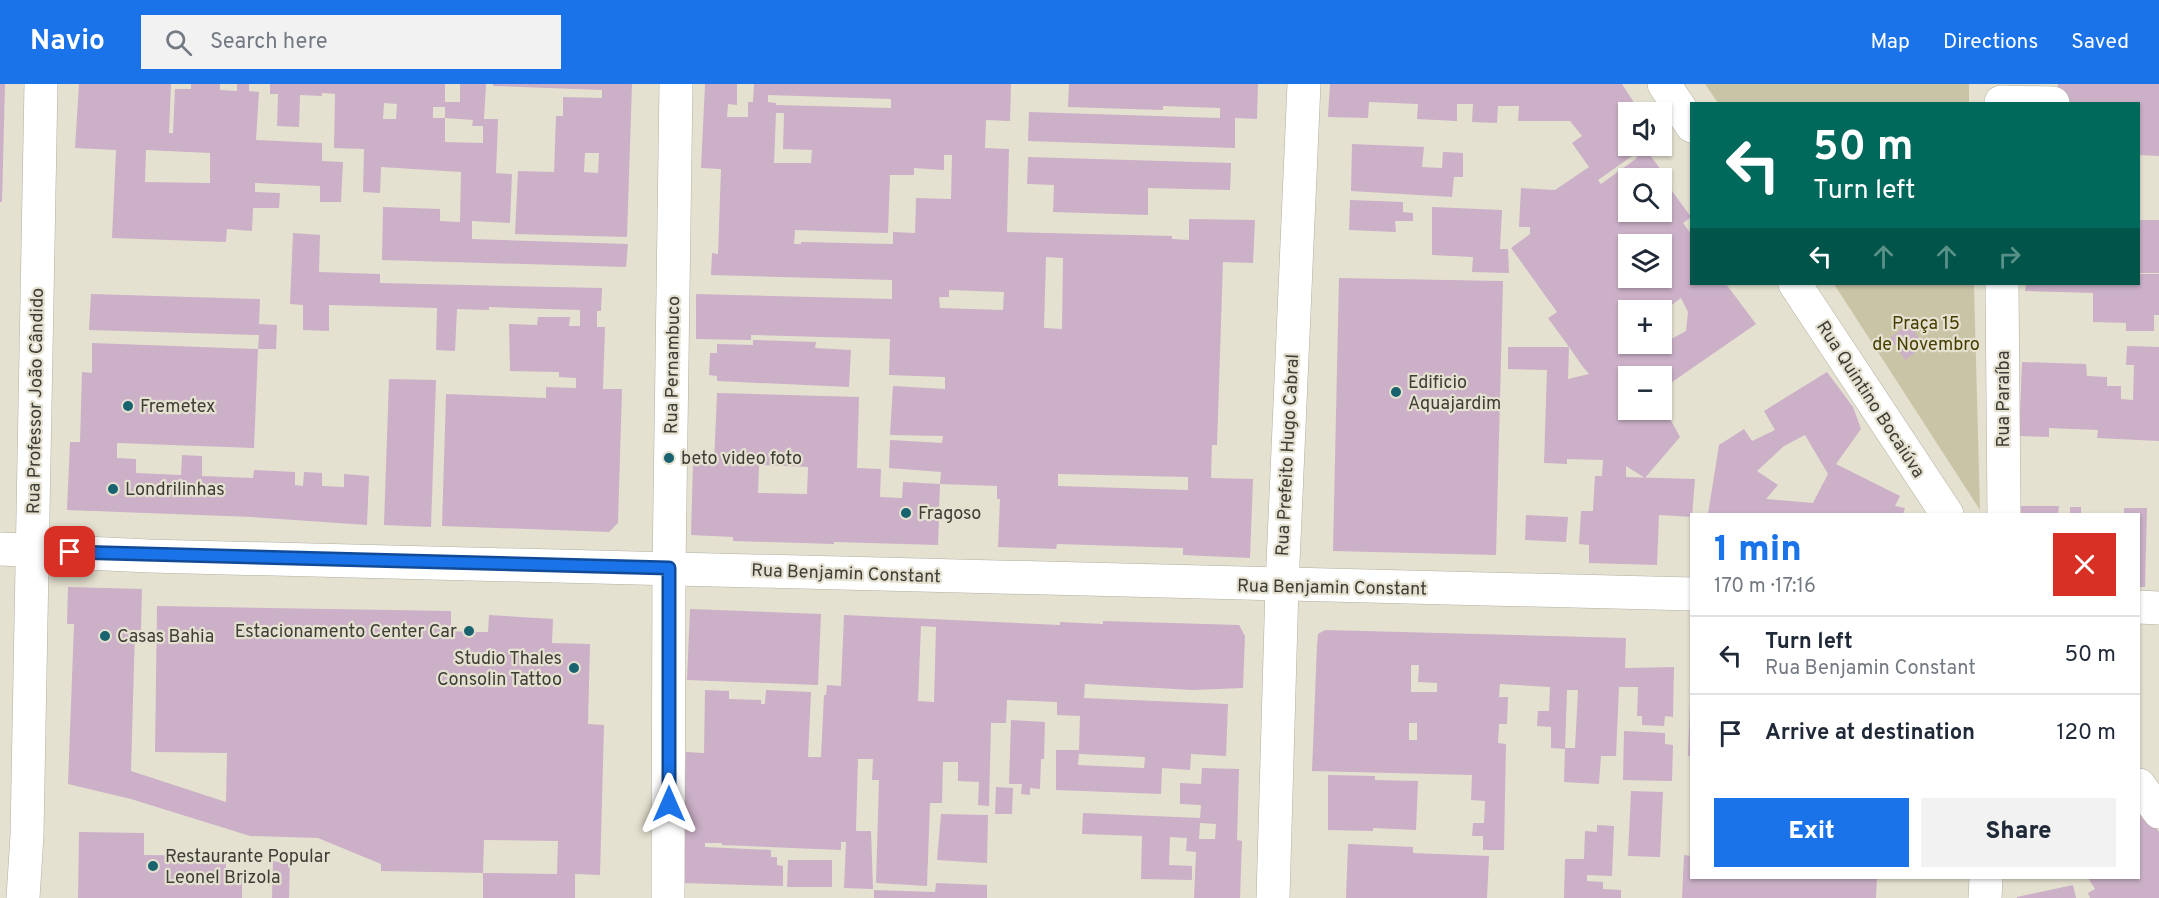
<!DOCTYPE html>
<meta charset="utf-8">
<style>
:root{--surface:#fff;--page:#f2f2f3;--text:#1f2937;--muted:#747a83;--line:#e0e1e3;--accent:#1a73e8}
body{margin:0;font-family:Overpass,sans-serif;background:var(--page);color:var(--text);height:100vh;display:flex;flex-direction:column;font-size:22px;white-space:nowrap}
*{box-sizing:border-box;margin:0}
p{font-size:20px;color:var(--muted)}
.icon{flex:none;width:33px;height:33px;fill:none;stroke:currentColor;stroke-width:2;stroke-linecap:round;stroke-linejoin:round}
.map{position:relative;flex:1;overflow:hidden}
.sheet{position:absolute;left:1690px;top:429px;width:450px;height:366px;display:flex;flex-direction:column;background:var(--surface);border-radius:0px;box-shadow:0 2px 4px #0004}
.sheet>*{flex:none}
.guide{position:absolute;left:1690px;top:18px;width:450px;height:183px;border-radius:0px;box-shadow:0 2px 4px #0004;background:#00695c;color:#fff;overflow:hidden}
.controls{position:absolute;left:1618px;top:18px;display:grid;gap:12px}
.controls a{display:grid;place-items:center;width:54px;height:54px;border-radius:0px;background:var(--surface);box-shadow:0 2px 4px #0004;font-size:30px}
.pin{position:absolute;display:grid;place-items:center;width:51px;height:51px;color:#fff;margin:-26px;border-radius:12px;box-shadow:0 3px 9px #0006}
.me{position:absolute;width:66px;margin:-33px;rotate:0deg;stroke-linejoin:round;filter:drop-shadow(0 0 4px #0008)}
.turn{display:flex;align-items:center;gap:21px;height:126px;padding:0 24px;font-size:27px}
.turn .icon{width:78px;height:78px;stroke-width:2.5}
.turn b{display:block;font-size:42px;line-height:51px}
.lanes{display:flex;align-items:center;height:57px;padding:0 24px;background:#0003;justify-content:center;gap:30px;direction:ltr}
.lanes .off{opacity:.35}
.round{display:grid;place-items:center;flex:none;width:63px;height:63px;border-radius:0px;background:var(--page)}
.summary{display:flex;align-items:center;justify-content:space-between;height:102px;padding:0 24px}
h1{font-size:36px;font-weight:800;line-height:45px;color:var(--accent)}
.primary-button{display:flex;gap:12px;margin-top:auto;padding:12px 24px}
.primary-button a{flex:1;height:69px;border-radius:0px;background:var(--accent);color:#fff;font-size:24px;font-weight:800;line-height:69px;text-align:center}
.primary-button a+a{background:var(--page);color:var(--text)}
ul{padding:0;list-style:none}
li{display:flex;align-items:center;gap:18px;height:78px;padding:0 24px;border-top:2px solid var(--line)}
li div{flex:1}
li b{display:block;font-size:22px}
li em{font-style:normal}
header{display:flex;align-items:center;gap:36px;box-sizing:border-box;height:84px;padding:0 30px;background:var(--accent);color:#fff}
header strong{font-size:28px}
nav{display:flex;gap:33px;margin-inline-start:auto;font-size:21px}
.search{width:420px;height:54px;background:var(--page);display:flex;align-items:center;gap:15px;box-sizing:border-box;padding:0 21px;border-radius:0px;color:var(--muted);font-size:22px}
.map>svg:first-child{display:block}
</style>
<header>
<strong>Navio</strong>
<div class="search"><svg class="icon" aria-label="search" viewBox="0 0 24 24"><circle cx="10" cy="10" r="6"/><path d="M15 15l6 6"/></svg>Search here</div>
<nav><a>Map</a><a>Directions</a><a>Saved</a></nav>
</header>
<div class="map">
<svg width="2159" height="814" viewBox="0 0 2159 814">
<rect width="100%" height="100%" fill="#e5e1d0"/>
<g fill="#cac4a7">
<path d="M1705 0H1969V19H1718Z"/>
<path d="M1834 200H1974L1980 426Z"/>
</g>
<g fill="#cbb0c7" fill-rule="evenodd">
<path d="M0 0H5L2 118H0Z"/>
<path d="M79 0H171L169 49H173L175 5H191V0H220V6L237 7V0H249V7L259 8 256 56 322 59V77L343 78 341 118H320V102L255 99V108L280 109 279 124H253L252 147 227 145 226 158 112 154 116 66 75 64ZM146 66 210 69V99L145 98Z"/>
<path d="M270 0H445V18H460V0H486L484 35H498L496 89 512 90 510 139 472 137V155L628 160 626 183 382 176 383 123 440 125V137L460 138 461 88 381 83 380 109 363 108 364 65 334 64 335 10 322 9V12L300 11 299 43 277 42 278 10H270ZM384 19 397 20 396 35H383ZM433 23H445V34L473 36 472 42H483V59L445 58V34H433Z"/>
<path d="M493 0H632L627 153 515 150 518 87 554 88 556 32H563V13L602 14V6L493 2ZM585 69H599L598 89 584 88Z"/>
<path d="M705 0H737V21L728 20 727 33H748V18H753L754 0H1011L1010 37 986 36 985 64 1009 65 1007 148 1172 152V155L1189 156V135L1255 136 1253 179 1223 178 1217 361H1212L1211 394 1253 395 1250 474 1183 471V464L1057 460 1056 465 998 463 1000 415H997V402L940 400 941 388 889 384 890 356 942 359 943 352 890 351 893 302 945 305V293L889 291 890 255 751 251V256L696 255V210L892 215V196L711 191 712 169 718 170 721 85 701 84ZM768 11 891 15V24L776 21V19L768 18ZM776 29H784L783 65 812 66 811 79H774ZM944 71H952L951 115 916 114 915 149 893 148V160L801 158V160H794L795 146 888 149 890 91H914V84L944 86ZM1046 173 1063 174 1062 245 1044 244ZM949 206 1004 208 1003 226 940 224 939 213H949ZM1058 390 1188 393V406L1058 402Z"/>
<path d="M1069 0H1258L1257 35 1235 34V64L1028 57 1029 28 1220 34V24L1163 22V26L1068 23Z"/>
<path d="M1330 0H1622L1635 20 1631 24 1635 28H1629V62H1657L1647 67 1670 98 1667 100 1691 133 1683 139 1692 151V200H1726L1756 240 1662 305V292H1629V326H1662V320L1680 353 1645 394 1626 382V393L1695 395 1692 433 1659 431 1657 481 1589 479V461L1579 460 1581 427H1593L1595 392H1602L1603 376 1567 375V380L1544 379 1547 286 1508 285V263H1569L1548 234 1557 228 1511 164 1530 150V143H1519L1521 104 1555 106 1589 83 1572 59 1582 52 1570 37H1518L1519 22H1498L1497 39 1472 38 1473 20H1457V37L1417 35 1418 20 1369 18 1368 34 1328 33ZM1635 70 1637 74 1601 100 1598 96ZM1629 94H1662V128H1629ZM1629 160H1662V194H1629ZM1681 214 1688 228 1686 247 1673 254H1662V260H1629V226L1662 228ZM1569 263 1583 283 1589 290 1568 295Z"/>
<path d="M2058 0H2159V72L2139 71V20H2057Z"/>
<path d="M1352 60 1424 63 1422 83 1442 84 1443 68 1463 69V93H1454L1452 113 1351 107Z"/>
<path d="M1028 73 1231 79 1230 106 1148 104V131L1053 128 1054 101 1027 100Z"/>
<path d="M1350 116 1403 118V128L1413 129V137H1395L1396 148 1349 146Z"/>
<path d="M1432 123 1502 126 1500 165H1508L1509 189 1472 188 1473 173 1432 171Z"/>
<rect x="2139" y="136" width="20" height="53"/>
<path d="M293 149 320 151 319 188 380 190V199L602 204 601 227H597V243H605L603 305H622L618 439 609 448 442 442 446 310 546 314V303L576 304V294L559 293V288L510 287 509 240 537 241 538 233H570L569 242H580V226L489 223V226L457 225 455 267 436 266 437 224 329 221V247L303 246V221L290 220Z"/>
<path d="M2139 190H2159V231H2154V247H2126V239L2093 238V209L2025 207 2026 200H2139Z"/>
<path d="M1339 194 1503 197 1496 471 1333 467Z"/>
<path d="M91 210 260 215 259 240 277 241 276 265H258L254 364 117 359V374L136 375V389L181 391 182 371 202 372V392L253 394 254 386 295 388V401L303 402 304 388 322 389V402L344 403V390L369 392 367 441 252 433 67 426 70 358H80L82 288 92 289V259L258 265 259 251 89 246Z"/>
<path d="M1909 240 1924 262 1905 276 1890 254Z"/>
<path d="M753 256 816 258 815 264 851 266 849 303 717 297V292L709 291 710 269H717V260L753 261Z"/>
<path d="M2127 262 2159 263V357L2097 354 2098 346 2049 344V353L2019 352 2022 278 2086 280 2087 292 2107 293V302H2121V315L2133 316 2134 281H2126Z"/>
<path d="M1827 288 1853 323 1861 345 1836 380 1900 412 1895 422 1905 424 1903 430H1708L1719 361 1744 345 1752 357 1775 346 1764 327ZM1805 351 1828 390 1817 411 1813 419 1766 415 1778 401 1757 387 1784 362Z"/>
<path d="M389 295 436 296 431 443 384 441Z"/>
<path d="M717 309 859 313 857 384 881 385 880 413 902 414 903 398 940 400 939 427H924L923 436H939L938 461 834 458V460L733 457V453L691 451 693 379 714 380ZM759 381 808 383 807 410 758 409Z"/>
<path d="M2021 422H2059L2058 430H2019Z"/>
<rect x="2070" y="423" width="11" height="7"/>
<path d="M2124 424H2147L2145 503H2139V430H2124Z"/>
<path d="M1526 431 1568 433 1566 458 1525 456Z"/>
<path d="M68 503 142 505 141 546H135L131 687 226 718 227 669 155 668 157 522 451 527V547L469 548H488L489 531 553 535 552 559 590 560 588 640 604 641 600 791 575 790V814H483V789L557 790 558 757 484 756 483 789 381 787V780L318 754 250 752 131 715 68 700 74 540H67Z"/>
<path d="M690 525 821 530 818 601 687 596Z"/>
<path d="M844 531 1060 541V538L1103 540V537L1239 541 1245 552 1243 604 1193 606 1085 600 1084 614 1228 620 1226 672 1191 670 1190 686 1162 684 1161 710 1056 706V666H1079L1080 632 1057 631V618L1007 616 1006 639H991L989 722 978 721 979 698 958 697V678H943L942 719H930L927 802 876 799 879 696H872L873 675H858L856 747H871L873 805 844 804 846 758H841V766L722 761V759H705V763L771 766V773H777V781L783 782V802L681 799 686 668 704 669 705 606 729 607V615L761 616V620H765L766 606 811 608 808 673H821L824 611H826L827 601 841 602ZM921 542 936 543 934 618 918 617ZM1079 670 1145 673 1144 684 1078 681Z"/>
<path d="M1325 546 1626 554 1625 584 1674 583 1673 633 1665 632 1664 642 1642 641V632H1637L1638 603H1619L1616 672H1601L1599 700 1564 698 1565 664H1575L1578 606H1567L1565 665 1551 664V643L1537 642 1538 627H1549L1550 603 1500 600 1499 613H1508L1507 640H1499L1498 659 1506 660 1504 766H1483V752H1472L1473 739H1484L1485 717 1471 716 1472 691 1312 687 1317 561 1318 550ZM1411 581H1419L1418 598 1437 599V608H1411ZM1409 639H1417V656H1409Z"/>
<path d="M1690 617H1692V672H1688Z"/>
<path d="M1011 636 1045 638 1044 675H1041L1040 705 1030 704V711L1021 710 1022 700H1009Z"/>
<path d="M1624 647 1665 649V660L1673 661 1672 697 1623 696Z"/>
<path d="M1202 684 1239 685 1237 756 1242 757 1240 814H1194L1196 768 1186 767 1187 754 1170 753 1169 781 1192 782V796L1141 795 1142 752 1082 750 1083 729 1200 734 1201 721 1180 720V699L1201 700ZM1200 739 1216 740 1215 755H1199Z"/>
<path d="M1328 691 1375 692V696L1418 697 1416 746 1373 744V747L1328 746Z"/>
<path d="M996 703 1013 704 1012 730H995Z"/>
<path d="M1631 707 1663 708 1660 773 1628 772Z"/>
<path d="M2144 726 2159 748V814H2090L2088 809 2095 805 2088 794H2139V728Z"/>
<path d="M941 730 988 731 987 779 937 776Z"/>
<path d="M1597 741 1614 742 1612 792 1587 791V797L1603 798V805L1621 806V814H1564L1565 775H1584L1585 747 1597 748Z"/>
<path d="M79 748 144 749V771L226 772V792H242V814H78Z"/>
<path d="M1348 760 1413 763V769L1489 772 1487 814H1346Z"/>
<path d="M1684 771 1692 772V794H1877L1876 814H1682Z"/>
<path d="M788 776H832V803H787Z"/>
<path d="M273 777 290 780 289 814H272Z"/>
<path d="M936 799 987 801V814H874V806L935 808Z"/>
<path d="M2073 801 2076 814H2017V813Z"/>
</g>
<g fill="none" stroke-linecap="round" stroke-linejoin="round">
<g stroke="#b2af9f" stroke-width="34">
<g id="minor">
<path d="M1664 0 1692 42"/>
<path d="M2001 18 2053 19"/>
<path d="M1795 200 1947 430"/>
<path d="M2002 200 2004 430"/>
<path d="M0 465 149 472 1692 510"/>
<path d="M2139 523 2159 524"/>
<path d="M2139 701 2159 728"/>
<path d="M23 814 27 751 41 0"/>
<path d="M668 814 669 484 676 0"/>
<path d="M1273 814 1282 502 1304 0"/>
<path d="M1985 814 1986 794"/>
</g>
</g>
<use href="#minor" stroke="#fff" stroke-width="33"/>
</g>
<g fill="none" stroke-linecap="round" stroke-linejoin="round">
<g stroke="#114b97" stroke-width="15">
<path id="route" d="M70 468 669 484V720"/>
</g>
<use href="#route" stroke="#1a73e8" stroke-width="10"/>
</g>
<g fill="#18636f" stroke="#e5e1d0" stroke-width="2">
<circle cx="1396" cy="308" r="6"/>
<circle cx="128" cy="322" r="6"/>
<circle cx="669" cy="374" r="6"/>
<circle cx="113" cy="405" r="6"/>
<circle cx="906" cy="429" r="6"/>
<circle cx="469" cy="547" r="6"/>
<circle cx="105" cy="552" r="6"/>
<circle cx="574" cy="584" r="6"/>
<circle cx="153" cy="782" r="6"/>
</g>
<g text-anchor="middle" stroke-width="4.5" stroke-linejoin="round" paint-order="stroke">
<g font-size="18" fill="#473d00" stroke="#e5e1d0">
<text x="1926" y="245">Praça 15<tspan x="1926" dy="21">de Novembro</tspan></text>
</g>
<g font-size="18" fill="#3e3d36" stroke="#e5e1d0">
<text transform="translate(672 281) rotate(-89)" y="6">Rua Pernambuco</text>
<text transform="translate(1871 315) rotate(57)" y="6">Rua Quintino Bocaiúva</text>
<text transform="translate(2003 315) rotate(-90)" y="6">Rua Paraíba</text>
<text transform="translate(35 317) rotate(-89)" y="6">Rua Professor João Cândido</text>
<text transform="translate(1287 371) rotate(-87)" y="6">Rua Prefeito Hugo Cabral</text>
<text transform="translate(846 489) rotate(2)" y="6">Rua Benjamin Constant</text>
<text transform="translate(1332 503) rotate(1)" y="6">Rua Benjamin Constant</text>
</g>
<g font-size="18" fill="#3e3d36" stroke="#e5e1d0" text-anchor="start">
<text x="1408" y="304">Edificio<tspan x="1408" dy="21">Aquajardim</tspan></text>
<text x="140" y="328">Fremetex</text>
<text x="681" y="380">beto video foto</text>
<text x="125" y="411">Londrilinhas</text>
<text x="918" y="435">Fragoso</text>
<text x="457" y="553" text-anchor="end">Estacionamento Center Car</text>
<text x="117" y="558">Casas Bahia</text>
<text x="562" y="580" text-anchor="end">Studio Thales<tspan x="562" dy="21">Consolin Tattoo</tspan></text>
<text x="165" y="778">Restaurante Popular<tspan x="165" dy="21">Leonel Brizola</tspan></text>
</g>
</g>
</svg>
<div class="controls">
<a><svg class="icon" aria-label="sound" viewBox="0 0 24 24"><path d="M4 9h4l5-4v14l-5-4H4zM17 9q2 3 0 6"/></svg></a>
<a><svg class="icon" aria-label="search" viewBox="0 0 24 24"><circle cx="10" cy="10" r="6"/><path d="M15 15l6 6"/></svg></a>
<a><svg class="icon" aria-label="layers" viewBox="0 0 24 24"><path d="M12 4l9 5-9 5-9-5zM3 14l9 5 9-5"/></svg></a>
<a>+</a>
<a>−</a>
</div>
<div class="pin" style="left:70px;top:468px;background:#d93025"><svg class="icon" aria-label="arrive" viewBox="0 0 24 24"><path d="M6 21V4h12l-3 4 3 4H6"/></svg></div>
<svg class="me" style="left:669px;top:720px" viewBox="-20 -20 40 40"><path d="M0-17L14 15 0 8-14 15z" fill="#1a73e8" stroke="#fff" stroke-width="4"/></svg>
<div class="guide">
<div class="turn"><svg class="icon" aria-label="left" viewBox="0 0 24 24"><path d="M17 20v-9H6M10 6l-5 5 5 5"/></svg><div><b>50 m</b>Turn left</div></div>
<div class="lanes"><svg class="icon" aria-label="left" viewBox="0 0 24 24"><path d="M17 20v-9H6M10 6l-5 5 5 5"/></svg><svg class="icon off" aria-label="ahead" viewBox="0 0 24 24"><path d="M12 20V5M6 11l6-6 6 6"/></svg><svg class="icon off" aria-label="ahead" viewBox="0 0 24 24"><path d="M12 20V5M6 11l6-6 6 6"/></svg><svg class="icon off" aria-label="right" viewBox="0 0 24 24"><path d="M7 20v-9h11M14 6l5 5-5 5"/></svg></div>
</div>
<section class="sheet">
<div class="summary"><div><h1>1 min</h1><p>170 m · 17:16</p></div><a class="round" style="background:#d93025;color:#fff"><svg class="icon" aria-label="close" viewBox="0 0 24 24"><path d="M6 6l12 12M18 6L6 18"/></svg></a></div>
<ul>
<li><svg class="icon" aria-label="left" viewBox="0 0 24 24"><path d="M17 20v-9H6M10 6l-5 5 5 5"/></svg><div><b>Turn left</b><p>Rua Benjamin Constant</p></div><em>50 m</em></li>
<li><svg class="icon" aria-label="arrive" viewBox="0 0 24 24"><path d="M6 21V4h12l-3 4 3 4H6"/></svg><div><b>Arrive at destination</b></div><em>120 m</em></li>
</ul>
<div class="primary-button"><a>Exit</a><a>Share</a></div>
</section>
</div>
